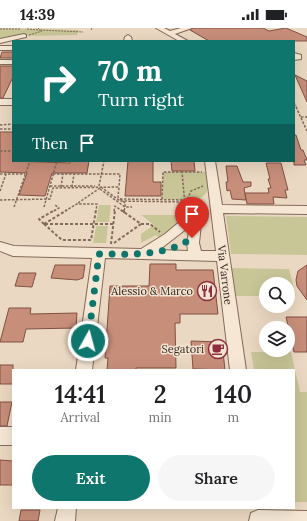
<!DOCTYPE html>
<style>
:root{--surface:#fff;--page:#f6f6f6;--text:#202124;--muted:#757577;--accent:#0f766e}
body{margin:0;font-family:Lora,serif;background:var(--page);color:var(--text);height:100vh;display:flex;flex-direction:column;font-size:15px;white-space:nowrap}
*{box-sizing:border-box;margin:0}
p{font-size:13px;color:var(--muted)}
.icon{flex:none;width:22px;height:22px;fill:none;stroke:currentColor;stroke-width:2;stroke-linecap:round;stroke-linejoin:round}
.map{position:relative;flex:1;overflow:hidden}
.details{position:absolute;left:12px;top:341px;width:283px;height:140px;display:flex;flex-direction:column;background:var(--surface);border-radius:0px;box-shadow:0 4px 16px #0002}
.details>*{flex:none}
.guide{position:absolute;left:12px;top:12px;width:283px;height:122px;border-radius:0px;box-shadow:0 4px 16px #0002;background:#0f766e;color:#fff;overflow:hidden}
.fabs{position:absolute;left:259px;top:249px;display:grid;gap:8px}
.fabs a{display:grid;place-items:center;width:36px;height:36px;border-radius:50%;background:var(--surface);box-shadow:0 4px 16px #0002;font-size:20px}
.pin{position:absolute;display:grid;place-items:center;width:34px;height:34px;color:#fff;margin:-41px -17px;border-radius:50% 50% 50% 0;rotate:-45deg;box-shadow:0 0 4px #0007}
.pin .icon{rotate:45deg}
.me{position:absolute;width:44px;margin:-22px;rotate:7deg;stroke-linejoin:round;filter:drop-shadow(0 0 3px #0008)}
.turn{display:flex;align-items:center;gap:14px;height:84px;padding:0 20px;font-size:18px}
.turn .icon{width:52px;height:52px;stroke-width:2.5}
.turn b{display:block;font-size:28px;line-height:34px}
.then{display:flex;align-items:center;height:38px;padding:0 20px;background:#0003;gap:8px;font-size:15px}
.eta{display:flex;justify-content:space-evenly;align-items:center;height:68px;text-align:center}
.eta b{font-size:24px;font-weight:600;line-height:28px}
.primary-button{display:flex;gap:8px;margin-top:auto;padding:8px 20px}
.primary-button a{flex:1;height:46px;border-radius:24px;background:var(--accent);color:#fff;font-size:16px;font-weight:600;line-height:46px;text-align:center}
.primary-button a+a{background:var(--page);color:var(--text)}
.status{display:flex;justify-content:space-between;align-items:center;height:28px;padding:0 20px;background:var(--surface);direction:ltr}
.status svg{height:11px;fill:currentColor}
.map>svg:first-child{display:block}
</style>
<div class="status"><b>14:39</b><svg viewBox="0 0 49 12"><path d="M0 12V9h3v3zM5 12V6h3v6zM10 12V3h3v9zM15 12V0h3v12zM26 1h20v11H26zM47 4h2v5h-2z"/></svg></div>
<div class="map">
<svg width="307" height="493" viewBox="0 0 307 493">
<rect width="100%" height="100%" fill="#ebd8c2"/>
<g fill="#c8c697">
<path d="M0 0 79 2 77 7 22 8 0 12Z"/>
<path d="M163 144H209C212 180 189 172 162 171Z"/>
<path d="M99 177H111L109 194H96Z"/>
<path d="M141 187H186L187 189 159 209 156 207 141 215V206L154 197Z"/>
<path d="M226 188 307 189V227L231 226Z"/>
<path d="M96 198H108L106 215H93Z"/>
<path d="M231 240 289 241 296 268H288V256H266V268H235Z"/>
<path d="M251 324H291L300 364H307V474H294V342H254Z"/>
</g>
<g fill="#c78e7a" stroke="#815142">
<path d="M193 0H263L269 3 286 0 307 9V13H209L190 2Z"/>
<path d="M2 24H13V30H0Z"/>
<path d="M0 38H13V49L3 70H0Z"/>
<path d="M295 47 307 53V74Z"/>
<path d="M0 104H13V133L70 135V133H89L87 145H52L45 168 19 167 27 145 0 144Z"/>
<path d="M294 107H296L301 122H303L307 132H304L306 137H294Z"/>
<path d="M128 133H153V154H161V168H125Z"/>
<path d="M171 133H194L195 143H172Z"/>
<path d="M266 135H281L288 162H285L287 170 273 169 274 176H247L245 165H269L268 160H271L268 151H270Z"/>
<path d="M226 138H237L243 154H251V158L244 160 246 172 232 171 230 162 227 163 226 154H228Z"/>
<path d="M150 236H176V242H213L218 286H180V295H175L176 340H136V342H107L108 330H105L110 258H149Z"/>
<path d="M55 237H85L83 250 77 252 51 250Z"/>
<path d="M307 237V272L297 258 296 252 298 243Z"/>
<path d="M19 245H36L32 259 15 258Z"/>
<path d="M9 280H31L30 286 77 285 76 300 26 301 23 314H0Z"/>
<path d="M286 289H307V324H294Z"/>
<path d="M191 313 222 314 225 342 193 341Z"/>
<rect x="0" y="337" width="13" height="19"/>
<path d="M0 374H12L7 398H0Z"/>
<path d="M0 432 13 433V457H0Z"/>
<path d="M21 482H40L38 493H19Z"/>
</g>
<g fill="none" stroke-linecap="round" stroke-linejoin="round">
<g stroke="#846a5a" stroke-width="2">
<g id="minor">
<path d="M156 0H164L170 3 181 0H192L175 6 188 13H179Z"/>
<path d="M24 6 26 7V9L0 15V11Z"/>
<path d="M128 7 131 9 132 13H124L125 9Z"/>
<rect x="0" y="18" width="13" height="4"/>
<path d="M294 25 301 27V31L294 32Z"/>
<rect x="0" y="32" width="13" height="4"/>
<rect x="0" y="71" width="13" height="6"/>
<path d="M205 133H215L222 177 307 178V186L223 185 246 342H230L217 233 105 230 92 342H76L92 230 13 228 0 223V214L14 218 141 221 165 206 190 185 191 176 197 172 203 176 199 215 201 223H216ZM190 198 187 215 188 223 159 222Z"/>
<rect x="0" y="399" width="13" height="18"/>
<path d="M58 480H76L75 493H55Z"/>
<path d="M258 482 307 483V493H249L251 485Z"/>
</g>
</g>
<g stroke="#846a5a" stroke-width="1" stroke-dasharray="2 1" stroke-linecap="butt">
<path d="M38 0 40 2 83 4"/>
<path d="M0 1H20"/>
<path d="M27 1 40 2"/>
<path d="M91 2 92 0"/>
<path d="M29 7 42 3"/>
<path d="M294 74 297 80"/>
</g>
<g stroke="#846a5a" stroke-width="1.5" stroke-dasharray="2.5 1.5" stroke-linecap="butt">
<path d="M296 79 307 103"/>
<path d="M301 89H307"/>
<path d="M0 97 13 96"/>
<path d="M0 101H13"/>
<path d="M0 123H13"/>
<path d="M0 146H25"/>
<path d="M53 146H120L119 159"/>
<path d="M50 158H95"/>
<path d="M99 158 104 133"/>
<path d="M61 159 63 146"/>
<path d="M72 159 74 146"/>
<path d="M101 159 120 173 183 174 187 172 191 163 203 158"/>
<path d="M100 161 125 179 124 183"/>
<path d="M0 163 6 146"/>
<path d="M120 171 185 172"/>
<path d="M162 171 163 144H182"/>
<path d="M0 172 50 171 53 160 119 159 118 169 125 175V179H132"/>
<path d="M78 175 100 160"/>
<path d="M185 177 182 144H202"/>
<path d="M14 179 30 133"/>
<path d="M44 179 57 133"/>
<path d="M54 183 59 180 55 177"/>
<path d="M65 183 77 176H97L96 183"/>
<path d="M114 183 115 178 122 183"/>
</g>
<g stroke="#846a5a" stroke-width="2" stroke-dasharray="3 2" stroke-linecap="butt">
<path d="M124 185V182"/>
<path d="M44 196 62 212H91L96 182"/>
<path d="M44 196 39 191 55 182"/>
<path d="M44 196 67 182"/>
<path d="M45 196H113"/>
<path d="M141 196H150L160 204"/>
<path d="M114 215 141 196 121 182"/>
<path d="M111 216 115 182"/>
</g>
<use href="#minor" fill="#f6e7d5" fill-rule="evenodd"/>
</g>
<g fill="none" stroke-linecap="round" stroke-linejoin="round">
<path stroke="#0f766e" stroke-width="7" stroke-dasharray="0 12.6" d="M88 313 99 226C131 226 165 229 192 210"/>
</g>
<defs>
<g id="restaurant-ring" transform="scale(1)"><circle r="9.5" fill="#f3e4d1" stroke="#8f2e3e" stroke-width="1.5"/><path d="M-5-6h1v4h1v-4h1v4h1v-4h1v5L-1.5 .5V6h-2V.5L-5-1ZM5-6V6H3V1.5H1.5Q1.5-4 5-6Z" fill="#8f2e3e"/></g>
<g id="cafe-ring" transform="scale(1)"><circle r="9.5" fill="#f3e4d1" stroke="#8f2e3e" stroke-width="1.5"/><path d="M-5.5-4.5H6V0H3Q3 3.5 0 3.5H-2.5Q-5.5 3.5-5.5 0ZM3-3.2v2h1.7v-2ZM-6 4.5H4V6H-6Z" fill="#8f2e3e"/></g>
</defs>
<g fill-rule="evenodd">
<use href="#restaurant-ring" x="207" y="263"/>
<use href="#cafe-ring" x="218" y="321"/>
</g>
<g text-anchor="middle" stroke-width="3" stroke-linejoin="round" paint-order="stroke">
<g font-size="11" fill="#34251e" stroke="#f3e4d1">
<text transform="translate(225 247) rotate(83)" y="4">Via Varrone</text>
</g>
<g font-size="11" fill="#34251e" stroke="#f3e4d1" text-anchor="end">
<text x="193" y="267">Alessio &amp; Marco</text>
<text x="204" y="325">Segatori</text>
</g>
</g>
</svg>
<div class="fabs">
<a><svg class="icon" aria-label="search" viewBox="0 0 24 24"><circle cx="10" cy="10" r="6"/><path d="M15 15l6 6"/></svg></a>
<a><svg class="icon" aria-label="layers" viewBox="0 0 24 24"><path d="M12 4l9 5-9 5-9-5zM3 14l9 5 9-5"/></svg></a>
</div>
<div class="pin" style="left:192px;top:210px;background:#d93025"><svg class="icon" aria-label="arrive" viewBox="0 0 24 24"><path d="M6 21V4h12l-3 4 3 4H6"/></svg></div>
<svg class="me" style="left:88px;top:313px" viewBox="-20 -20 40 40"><circle r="17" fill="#0f766e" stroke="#fff" stroke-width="3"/><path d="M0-11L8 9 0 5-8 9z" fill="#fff"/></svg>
<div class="guide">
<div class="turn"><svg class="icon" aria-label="right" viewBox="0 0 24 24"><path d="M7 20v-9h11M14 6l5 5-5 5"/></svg><div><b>70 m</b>Turn right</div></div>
<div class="then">Then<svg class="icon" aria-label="arrive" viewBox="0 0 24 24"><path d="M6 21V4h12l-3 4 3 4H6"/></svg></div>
</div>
<section class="details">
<div class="eta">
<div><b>14:41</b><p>Arrival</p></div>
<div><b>2</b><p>min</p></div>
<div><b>140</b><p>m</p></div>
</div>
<div class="primary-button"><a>Exit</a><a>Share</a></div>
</section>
</div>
